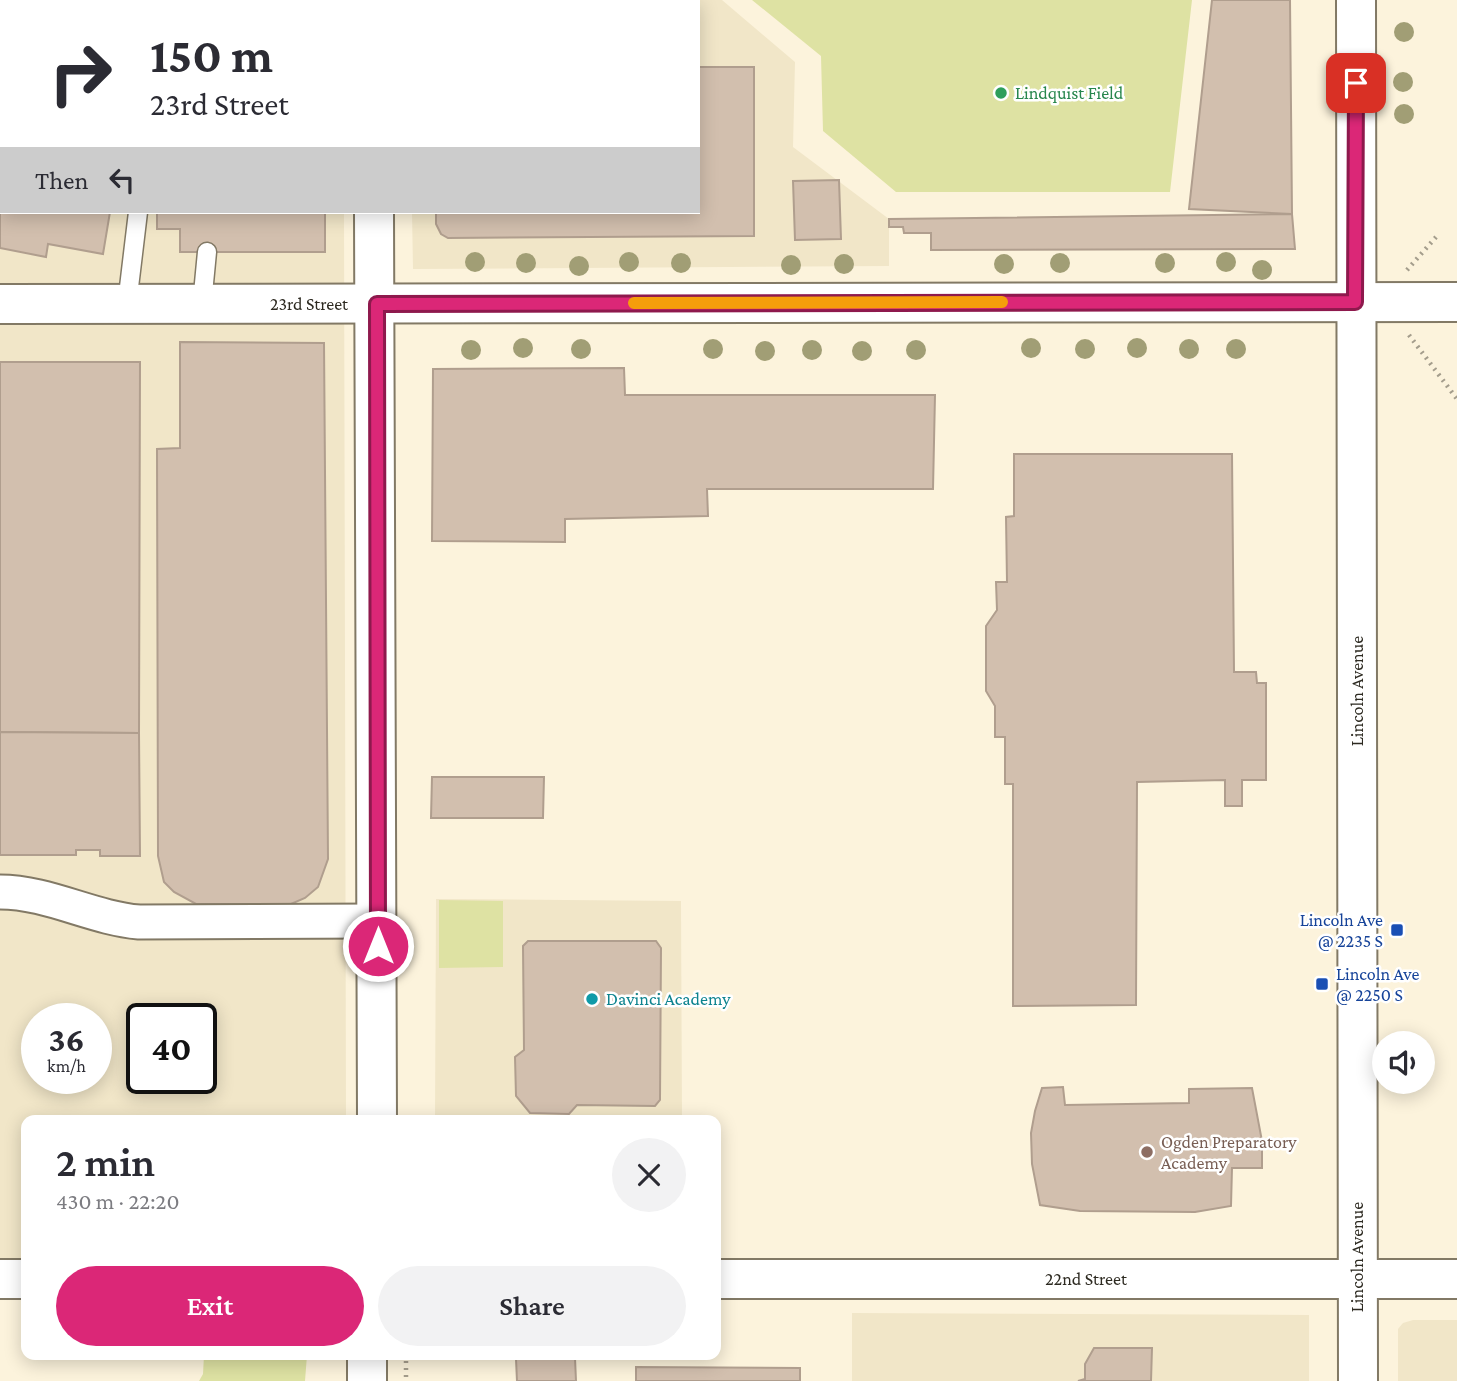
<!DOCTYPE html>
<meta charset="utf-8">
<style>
:root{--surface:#fff;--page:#f2f2f3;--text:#2b2b33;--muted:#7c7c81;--accent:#db2777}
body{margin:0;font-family:"Crimson Pro",serif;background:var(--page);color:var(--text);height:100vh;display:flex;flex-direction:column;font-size:26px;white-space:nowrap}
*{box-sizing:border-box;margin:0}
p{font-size:23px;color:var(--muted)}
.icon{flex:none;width:38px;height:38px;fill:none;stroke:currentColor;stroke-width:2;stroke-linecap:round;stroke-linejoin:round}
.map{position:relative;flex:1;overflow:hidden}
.details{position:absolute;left:21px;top:1115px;width:700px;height:245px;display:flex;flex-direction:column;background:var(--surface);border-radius:14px;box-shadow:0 4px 18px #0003}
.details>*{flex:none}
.guide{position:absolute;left:0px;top:0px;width:700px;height:214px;box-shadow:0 4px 18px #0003;background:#fff;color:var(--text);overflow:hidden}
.fabs{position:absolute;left:1372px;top:1031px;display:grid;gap:14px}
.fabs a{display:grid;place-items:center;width:63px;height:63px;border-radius:50%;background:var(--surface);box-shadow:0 4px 18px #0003;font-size:35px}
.speed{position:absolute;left:21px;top:1003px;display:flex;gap:14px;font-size:35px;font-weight:700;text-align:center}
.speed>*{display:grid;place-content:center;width:91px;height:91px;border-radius:50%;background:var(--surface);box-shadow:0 4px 18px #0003;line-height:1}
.speed small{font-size:18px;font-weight:400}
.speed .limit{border:4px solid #111;border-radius:10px;background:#fff;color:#111}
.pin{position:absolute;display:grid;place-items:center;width:60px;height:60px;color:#fff;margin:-30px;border-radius:14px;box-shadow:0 4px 10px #0006}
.me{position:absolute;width:77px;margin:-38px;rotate:0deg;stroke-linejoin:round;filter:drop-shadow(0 0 5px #0008)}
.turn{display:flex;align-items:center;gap:24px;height:147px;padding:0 35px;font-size:32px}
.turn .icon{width:91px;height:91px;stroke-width:2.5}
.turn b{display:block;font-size:49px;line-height:60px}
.then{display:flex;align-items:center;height:66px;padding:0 35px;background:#0003;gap:14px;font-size:26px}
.round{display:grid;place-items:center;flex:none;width:74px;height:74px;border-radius:37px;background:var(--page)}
.headline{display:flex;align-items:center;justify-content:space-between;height:119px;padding:0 35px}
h1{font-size:42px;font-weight:600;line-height:52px}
.action{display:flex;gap:14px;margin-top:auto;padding:14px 35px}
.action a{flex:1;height:80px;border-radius:42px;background:var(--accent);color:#fff;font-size:28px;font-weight:600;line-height:80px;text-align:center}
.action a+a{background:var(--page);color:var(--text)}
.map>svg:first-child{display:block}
</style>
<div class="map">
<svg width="1457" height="1381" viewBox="0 0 1457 1381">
<rect width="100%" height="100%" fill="#fcf3dc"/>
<g fill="#f1e6c8" fill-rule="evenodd">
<path d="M0 0H344L2 2V212H344L346 1120H26V1260H0ZM37 1018H96V1078H37ZM142 1018H201V1078H142Z"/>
<path d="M410 0H722L795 62 793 147 889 219V266L413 269 412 212H698V2Z"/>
<path d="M436 899 681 901 682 1120H435Z"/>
<path d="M852 1313 1309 1315V1381H852Z"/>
<path d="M1413 1320H1457V1381H1398V1329L1403 1323Z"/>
</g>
<g fill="#dee2a3">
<path d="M752 0H1192L1170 192H896L823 131 821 56Z"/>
<path d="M439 900 503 901V967L439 968Z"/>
<path d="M204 1355H307L305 1381H199L203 1374Z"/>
</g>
<g fill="#d2bfae" stroke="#b09e8e" stroke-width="2">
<path d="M0 0 133 2H2V212H110L103 254 48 244 46 257 0 248Z"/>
<rect x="158" y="0" width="168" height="2"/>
<rect x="433" y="0" width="214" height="2"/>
<path d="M1212 0H1290L1292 214 1189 209Z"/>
<path d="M698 67H754V236L448 238 441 234 436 224V212H698Z"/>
<path d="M839 180 841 239 795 240 793 181Z"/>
<path d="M157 212H325V252H180V229H157Z"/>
<path d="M1292 214 1295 249 931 250V233H904L903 227H889V219Z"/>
<path d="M180 342 324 343 328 859 318 887 305 898 291 904H196L174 892 164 882 158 856 157 449 180 448Z"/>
<path d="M0 362H140L139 733 0 732Z"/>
<path d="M624 368 625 395H935L933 489H707L708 516 565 519V542L432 541 433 369Z"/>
<path d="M1014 454H1232L1234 672H1256L1257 683H1266V780H1242V806H1225V780L1137 782 1136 1005 1013 1006V784H1005V737H995V706L986 691V626L997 610 996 582H1007L1006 517 1014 516Z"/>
<path d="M0 732 139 733 140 856H100V850H76V855H0Z"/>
<path d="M432 777H544L543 818H431Z"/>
<path d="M528 941H656L661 948 660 1100 655 1106 577 1105 569 1114 530 1113 516 1096 515 1057 524 1050 523 946Z"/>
<path d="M1063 1087 1065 1105 1189 1103V1089L1252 1088 1262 1141V1168H1232L1231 1206 1195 1212 1080 1211 1040 1205 1032 1164 1031 1133 1035 1111 1042 1088Z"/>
<rect x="252" y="1117" width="46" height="3"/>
<path d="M1094 1348H1152L1151 1381H1078L1085 1379V1364Z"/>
<path d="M575 1358 576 1381H517L516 1359Z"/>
<path d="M636 1367 800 1368V1381H636Z"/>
</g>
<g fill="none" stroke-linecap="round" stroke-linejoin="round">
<g stroke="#827965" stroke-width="21">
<g id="lane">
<path d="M127 304 138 212"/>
<path d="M202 304 207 252"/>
</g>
</g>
<g stroke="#827965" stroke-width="37">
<path id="street" d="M0 892C48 892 92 918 139 922L378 921"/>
</g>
<g stroke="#827965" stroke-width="42">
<g id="secondary">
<path d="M1356 0 1358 1381"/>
<path d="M375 2V0"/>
<path d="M374 212 377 1120"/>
<path d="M0 304 1457 302"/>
<path d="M0 1279H26"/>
<path d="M716 1279H1457"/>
<path d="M367 1354V1381"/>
</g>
</g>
<g stroke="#a49d8c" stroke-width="4.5" stroke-dasharray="2 5" stroke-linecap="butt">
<path d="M1407 270 1436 237"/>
<path d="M1409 335 1457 399"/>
<path d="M406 1354V1381"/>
</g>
<use href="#lane" stroke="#fff" stroke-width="18"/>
<use href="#street" stroke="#fff" stroke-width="33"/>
<use href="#secondary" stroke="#fff" stroke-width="38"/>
</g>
<g fill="#a19e75">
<circle cx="1404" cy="32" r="10"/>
<circle cx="1403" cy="82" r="10"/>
<circle cx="1404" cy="114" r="10"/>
<circle cx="475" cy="262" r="10"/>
<circle cx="629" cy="262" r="10"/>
<circle cx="1226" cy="262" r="10"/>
<circle cx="526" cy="263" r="10"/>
<circle cx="681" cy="263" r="10"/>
<circle cx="1060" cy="263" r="10"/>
<circle cx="1165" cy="263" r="10"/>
<circle cx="844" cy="264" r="10"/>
<circle cx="1004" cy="264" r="10"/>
<circle cx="791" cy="265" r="10"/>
<circle cx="579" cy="266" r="10"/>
<circle cx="1262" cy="270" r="10"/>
<circle cx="523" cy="348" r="10"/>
<circle cx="1031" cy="348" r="10"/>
<circle cx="1137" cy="348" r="10"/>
<circle cx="581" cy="349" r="10"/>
<circle cx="713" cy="349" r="10"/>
<circle cx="1085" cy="349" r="10"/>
<circle cx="1189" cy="349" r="10"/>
<circle cx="1236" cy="349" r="10"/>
<circle cx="471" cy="350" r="10"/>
<circle cx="812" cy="350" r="10"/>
<circle cx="916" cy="350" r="10"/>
<circle cx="765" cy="351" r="10"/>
<circle cx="862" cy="351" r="10"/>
</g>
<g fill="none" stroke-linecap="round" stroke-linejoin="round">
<g stroke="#8e194d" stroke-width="18">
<path id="route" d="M378 946 377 304 1355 302 1356 83"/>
</g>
<use href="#route" stroke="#db2777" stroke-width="12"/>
<path stroke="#f59e0b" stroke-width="12" d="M634 303 1002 302"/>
</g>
<circle fill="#2e9e5b" stroke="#fff" stroke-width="2.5" cx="1001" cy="93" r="7"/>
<g fill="#1a4fb4" stroke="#fff" stroke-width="2.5">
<rect x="1390" y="923" width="14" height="14" rx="3.5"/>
<rect x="1315" y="977" width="14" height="14" rx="3.5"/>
</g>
<circle fill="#0f9aa8" stroke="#fff" stroke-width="2.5" cx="592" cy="999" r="7"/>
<circle fill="#8d6e63" stroke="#fff" stroke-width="2.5" cx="1147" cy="1152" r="7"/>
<g text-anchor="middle" stroke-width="5" stroke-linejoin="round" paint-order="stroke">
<g font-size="18" fill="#27864d" stroke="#fff" text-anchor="start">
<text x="1015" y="99">Lindquist Field</text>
</g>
<g font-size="18" fill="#2d2a21" stroke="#fff">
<text x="309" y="310">23rd Street</text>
<text transform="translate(1357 691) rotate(-90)" y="6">Lincoln Avenue</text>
<text transform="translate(1357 1257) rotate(-90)" y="6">Lincoln Avenue</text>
<text x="1086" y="1285">22nd Street</text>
</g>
<g font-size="18" fill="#164399" stroke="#fff" text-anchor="end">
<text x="1383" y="926">Lincoln Ave<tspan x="1383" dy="21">@ 2235 S</tspan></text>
<text x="1336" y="980" text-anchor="start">Lincoln Ave<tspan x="1336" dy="21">@ 2250 S</tspan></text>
</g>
<g font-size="18" fill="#0d838f" stroke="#fff" text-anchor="start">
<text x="606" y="1005">Davinci Academy</text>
</g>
<g font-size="18" fill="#785e54" stroke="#fff" text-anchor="start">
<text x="1161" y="1148">Ogden Preparatory<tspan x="1161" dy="21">Academy</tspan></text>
</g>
</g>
</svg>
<div class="fabs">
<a><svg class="icon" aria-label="sound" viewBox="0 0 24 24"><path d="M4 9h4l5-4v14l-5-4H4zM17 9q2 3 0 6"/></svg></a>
</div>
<div class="speed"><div>36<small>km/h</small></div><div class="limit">40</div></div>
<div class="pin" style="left:1356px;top:83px;background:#d93025"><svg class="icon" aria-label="arrive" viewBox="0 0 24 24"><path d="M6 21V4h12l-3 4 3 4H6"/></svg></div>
<svg class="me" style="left:378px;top:946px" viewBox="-20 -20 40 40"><circle r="17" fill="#db2777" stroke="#fff" stroke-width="3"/><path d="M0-11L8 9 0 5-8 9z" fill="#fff"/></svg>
<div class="guide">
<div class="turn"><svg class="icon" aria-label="right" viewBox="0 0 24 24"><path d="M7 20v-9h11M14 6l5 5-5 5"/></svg><div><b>150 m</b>23rd Street</div></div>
<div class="then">Then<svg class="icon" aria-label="left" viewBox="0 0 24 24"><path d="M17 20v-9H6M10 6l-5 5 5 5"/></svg></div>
</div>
<section class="details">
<div class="headline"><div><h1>2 min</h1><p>430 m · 22:20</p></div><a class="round"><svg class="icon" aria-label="close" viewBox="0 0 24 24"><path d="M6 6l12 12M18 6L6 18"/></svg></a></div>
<div class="action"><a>Exit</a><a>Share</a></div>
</section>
</div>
